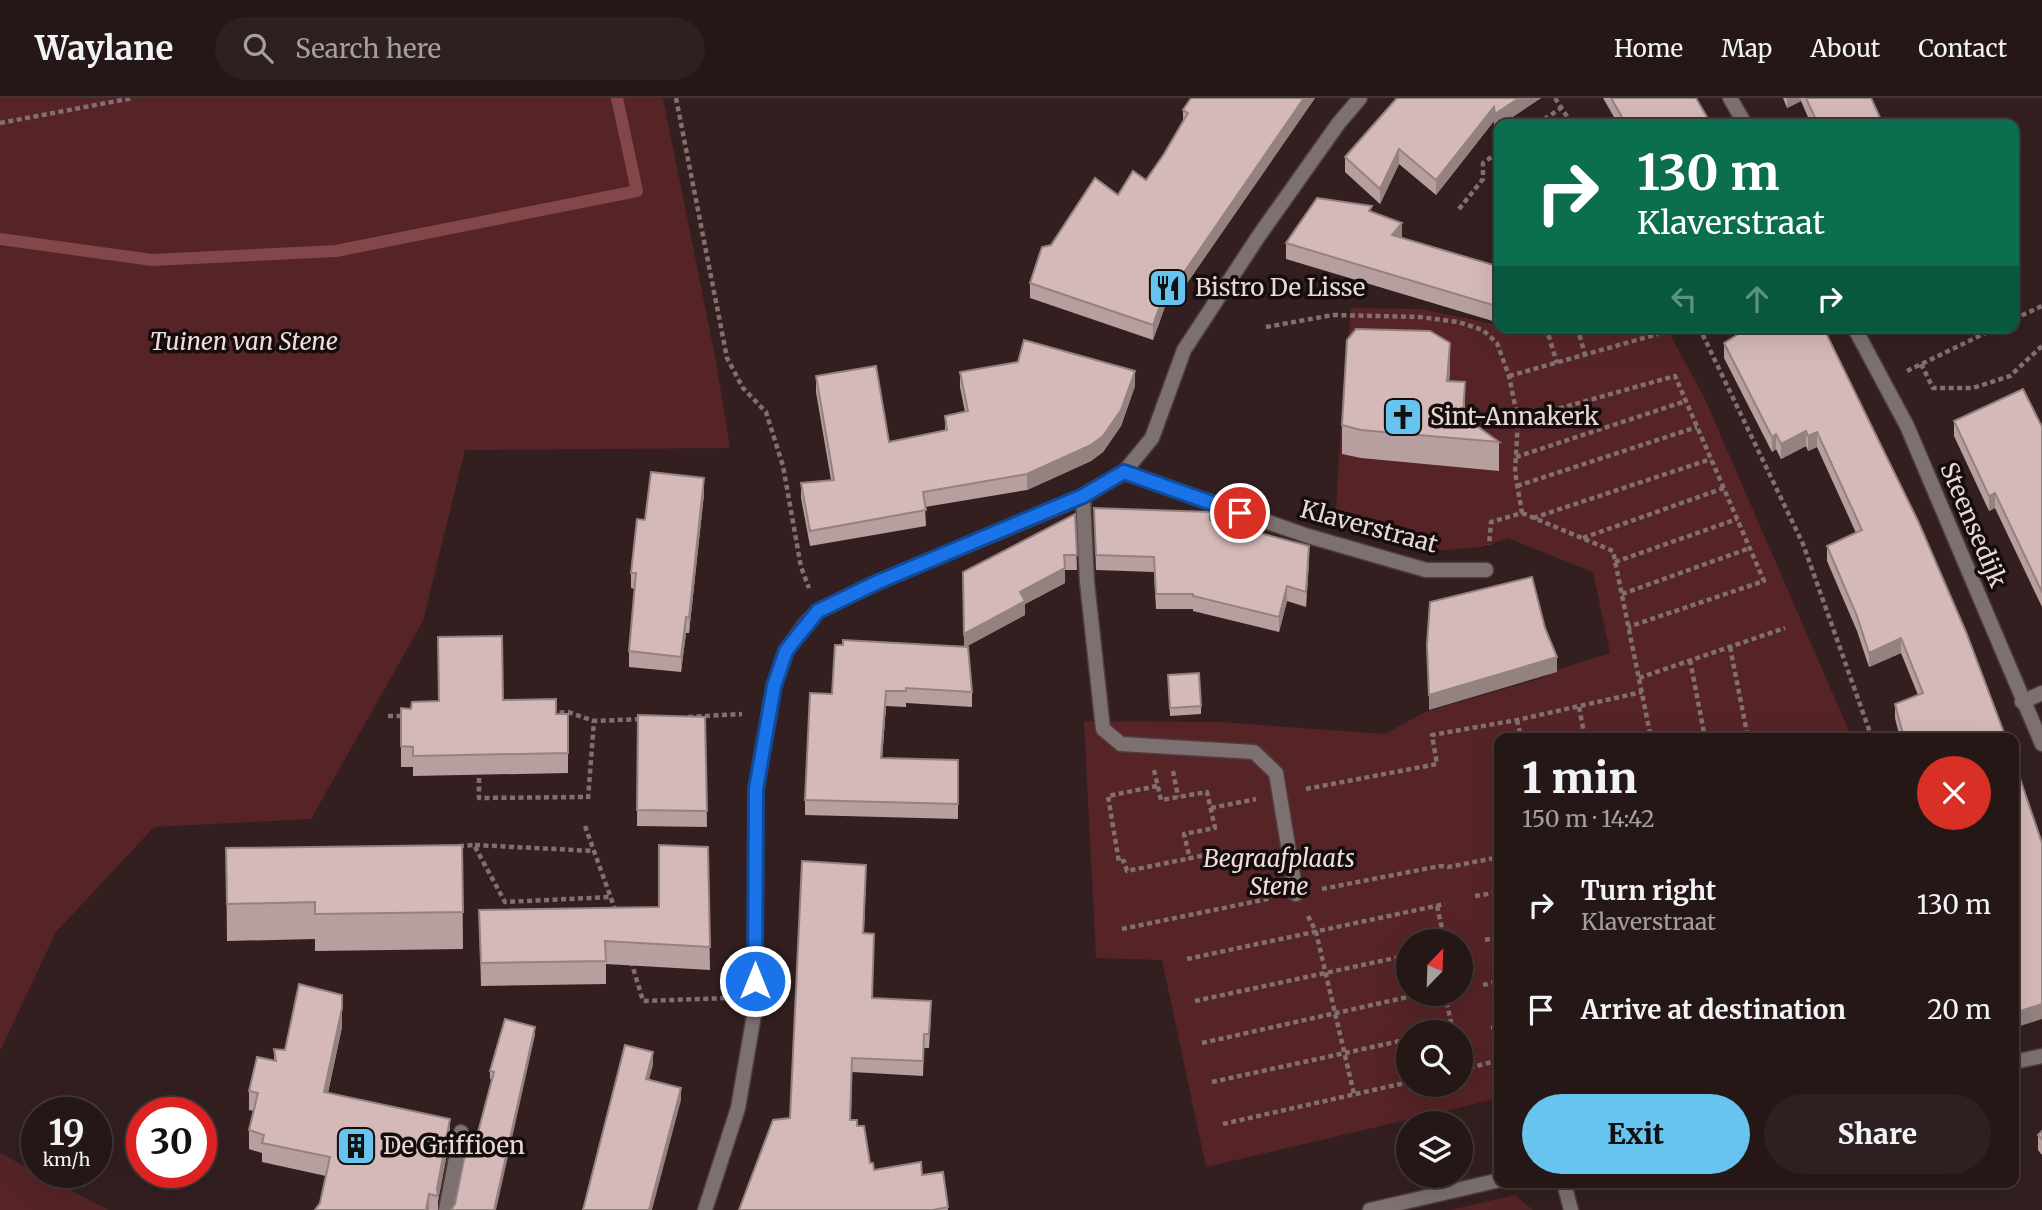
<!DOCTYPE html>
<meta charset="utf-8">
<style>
:root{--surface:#261717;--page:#2e2020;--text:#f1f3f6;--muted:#a49fa1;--line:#423636;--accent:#66c4ef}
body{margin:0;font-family:Merriweather,serif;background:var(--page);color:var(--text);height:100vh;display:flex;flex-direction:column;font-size:26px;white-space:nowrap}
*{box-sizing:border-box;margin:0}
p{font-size:23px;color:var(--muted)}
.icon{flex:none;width:38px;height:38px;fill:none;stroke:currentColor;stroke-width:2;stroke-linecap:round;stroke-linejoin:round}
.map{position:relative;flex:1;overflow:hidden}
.panel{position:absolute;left:1494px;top:635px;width:525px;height:455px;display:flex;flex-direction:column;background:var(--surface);border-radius:14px;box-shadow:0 7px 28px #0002,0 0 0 2px var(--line)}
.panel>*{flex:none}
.top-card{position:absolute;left:1494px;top:21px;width:525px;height:214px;border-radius:14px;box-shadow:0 7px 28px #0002,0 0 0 2px var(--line);background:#0b6e4f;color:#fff;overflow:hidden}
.needle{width:46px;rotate:23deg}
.tools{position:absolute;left:1396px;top:831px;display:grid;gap:14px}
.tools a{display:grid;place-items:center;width:77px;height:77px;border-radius:50%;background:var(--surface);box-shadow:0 7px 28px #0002,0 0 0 2px var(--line);font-size:35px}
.speed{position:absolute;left:21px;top:999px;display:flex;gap:14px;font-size:35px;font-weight:700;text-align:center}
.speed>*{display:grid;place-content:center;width:91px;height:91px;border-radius:50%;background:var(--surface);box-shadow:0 7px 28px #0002,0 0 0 2px var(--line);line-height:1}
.speed small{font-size:18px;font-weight:400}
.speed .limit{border:10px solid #d22;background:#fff;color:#111}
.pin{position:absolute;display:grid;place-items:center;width:60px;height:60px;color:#fff;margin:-30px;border:4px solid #fff;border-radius:50%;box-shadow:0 2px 7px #0007}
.me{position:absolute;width:77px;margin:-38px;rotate:0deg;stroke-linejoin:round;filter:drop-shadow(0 0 5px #0008)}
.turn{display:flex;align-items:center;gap:24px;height:147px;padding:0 28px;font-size:32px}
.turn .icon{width:91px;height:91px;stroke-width:2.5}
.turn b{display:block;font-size:49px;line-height:60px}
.lanes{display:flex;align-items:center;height:66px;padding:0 28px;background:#0003;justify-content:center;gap:35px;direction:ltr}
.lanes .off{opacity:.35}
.round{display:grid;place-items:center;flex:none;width:74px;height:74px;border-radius:37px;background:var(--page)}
.summary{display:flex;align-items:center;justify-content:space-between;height:119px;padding:0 28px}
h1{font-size:42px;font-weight:800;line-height:52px}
.cta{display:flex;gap:14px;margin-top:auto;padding:14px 28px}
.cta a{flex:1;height:80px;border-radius:42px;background:var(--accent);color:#111;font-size:28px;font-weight:800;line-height:80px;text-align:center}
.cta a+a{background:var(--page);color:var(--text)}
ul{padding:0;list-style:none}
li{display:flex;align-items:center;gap:21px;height:105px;padding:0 28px}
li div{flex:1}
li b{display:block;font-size:26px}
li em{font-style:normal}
header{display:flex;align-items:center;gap:42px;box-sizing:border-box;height:98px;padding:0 35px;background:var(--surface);border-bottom:2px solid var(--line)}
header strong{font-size:33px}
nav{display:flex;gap:38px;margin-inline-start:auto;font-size:24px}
.search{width:490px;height:63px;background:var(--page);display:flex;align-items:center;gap:18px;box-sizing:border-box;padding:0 24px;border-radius:38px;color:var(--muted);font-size:26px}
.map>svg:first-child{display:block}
</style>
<header>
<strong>Waylane</strong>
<div class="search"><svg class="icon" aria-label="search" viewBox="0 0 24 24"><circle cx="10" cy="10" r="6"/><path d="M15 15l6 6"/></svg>Search here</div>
<nav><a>Home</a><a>Map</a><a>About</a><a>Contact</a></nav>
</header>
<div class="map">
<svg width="2042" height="1112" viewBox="0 0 2042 1112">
<rect width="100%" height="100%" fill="#331f1f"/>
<g fill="#562426" fill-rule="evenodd">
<path d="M0 0H663L716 263 730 350 465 352 423 523 311 721 154 729 56 834 0 953Z"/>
<path d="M1351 210 1421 211 1494 226 1500 220V229H1666L1704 299 1852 640H1500V1000L1206 1069 1162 862 1096 860 1084 623 1219 624 1385 636 1425 614 1542 580 1553 575V573L1610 555 1593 474 1508 440 1482 449 1431 453 1335 428 1343 293ZM1409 844H1461V896H1409ZM1409 934H1461V987H1409Z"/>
<path d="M0 1055 108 1112H0Z"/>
<path d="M1515 1097 1533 1112H1450Z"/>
</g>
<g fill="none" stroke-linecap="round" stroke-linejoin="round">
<path stroke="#824748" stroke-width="12" d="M0 141 152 162 336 153 637 93 617 0"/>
<g stroke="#503d3d" stroke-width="17">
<g id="lane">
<path d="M1083 399 1087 484 1103 631 1121 646 1254 654 1276 675 1296 796"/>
<path d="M446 1112 461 1034"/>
</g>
</g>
<g stroke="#503d3d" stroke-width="17">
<g id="street">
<path d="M1730 0 1745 26"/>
<path d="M1854 229 1907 328 2042 646"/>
<path d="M1124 374 1308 438 1426 472H1486"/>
<path d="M2022 604 2042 595"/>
<path d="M2014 964 2042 958"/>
<path d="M1564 1085 1571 1112"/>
<path d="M705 1112 738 1010 755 911 756 691 774 588 786 553 805 526 818 513 878 484 1083 399 1124 374 1152 340 1184 252 1258 139 1338 26 1360 0"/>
<path d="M1370 1112 1500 1082"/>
</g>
</g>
<g stroke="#81706f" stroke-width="4.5" stroke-dasharray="5 3.5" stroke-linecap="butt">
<path d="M676 0 727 260 743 290 766 314 783 368 801 469 809 490"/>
<path d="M1555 0 1572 26"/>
<path d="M0 25 133 0"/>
<path d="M1537 26 1561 10"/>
<path d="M1459 111 1483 81V65L1500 53"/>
<path d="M2014 221 2042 208"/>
<path d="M1266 229 1333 217 1420 219 1458 224 1483 232 1497 245 1509 278 1518 322 1515 374 1522 415 1491 424 1489 447"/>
<path d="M1546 229 1557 265"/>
<path d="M1577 229 1585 256"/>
<path d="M1699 229 1803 446 1872 640"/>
<path d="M1921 266 1933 290H1973L2010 278 2042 248"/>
<path d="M1907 273 1998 229"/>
<path d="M1509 278 1658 236"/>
<path d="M1518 322 1675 278 1764 483 1628 529"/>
<path d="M1516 359 1686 303"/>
<path d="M1517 388 1697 329"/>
<path d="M1522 415 1613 453 1651 640"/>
<path d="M1533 420 1711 361"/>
<path d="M1583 440 1724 390"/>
<path d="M1615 464 1737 421"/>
<path d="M1622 496 1750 450"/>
<path d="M1730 549 1748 640"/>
<path d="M1690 562 1705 640"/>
<path d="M1639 580 1785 530"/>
<path d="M1579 609 1585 640"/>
<path d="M551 615 568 614 594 623"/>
<path d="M388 618H405"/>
<path d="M688 619 742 616"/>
<path d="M1517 622 1521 640"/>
<path d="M1154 672 1161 702 1207 694 1215 730 1184 736 1190 761"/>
<path d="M1173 673 1178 699"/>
<path d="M479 680V700L587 699"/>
<path d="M1157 688 1108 698 1119 764 1124 763 1127 773 1211 756"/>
<path d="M1306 691 1437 666 1432 637 1517 622 1642 594"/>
<path d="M588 701 594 623 644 621"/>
<path d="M1211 710 1256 701"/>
<path d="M585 728 616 814"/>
<path d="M475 747 594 753"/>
<path d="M459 748 474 747 505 804 611 799"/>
<path d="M1322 791 1440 768 1448 769 1500 759"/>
<path d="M1475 798 1500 794"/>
<path d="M1437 808 1445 844"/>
<path d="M1308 818 1316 834 1354 996"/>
<path d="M1122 831 1272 800"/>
<path d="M1485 842 1500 839"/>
<path d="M1187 861 1445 806"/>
<path d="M631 863 643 903 728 900"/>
<path d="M1483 887 1500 883"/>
<path d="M1445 896 1453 934"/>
<path d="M1195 903 1409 857"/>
<path d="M1491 930 1500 928"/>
<path d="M1436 934 1452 931"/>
<path d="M1202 945 1421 896"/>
<path d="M1461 972 1500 962"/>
<path d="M1212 984 1409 941"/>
<path d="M1223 1026 1409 984"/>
</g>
<use href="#lane" stroke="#7c7070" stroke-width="14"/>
<use href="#street" stroke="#7c7070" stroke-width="14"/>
</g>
<g fill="#b69f9e">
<path d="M1191 0H1315L1176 201 1167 203 1153 242 1030 200V185L1051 147 1118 97 1146 82 1164 56 1183 23V12Z"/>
<path d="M1397 0H1541L1502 26H1500V97L1494 23 1436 97 1399 66 1380 106 1345 74V59Z"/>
<path d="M1603 0H1696L1711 26H1618Z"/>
<path d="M1783 0H1871L1883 26H1811L1801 3 1787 10Z"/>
<path d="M1372 114 1402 140 1500 169 1496 224 1286 161V145Z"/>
<path d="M1823 229 2006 640H1900L1895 620V606L1918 597 1901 555 1869 569 1857 533 1827 463V448L1856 435 1817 349 1808 353 1806 348 1781 361 1776 351 1772 354 1724 260V245Z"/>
<path d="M1898 229H1919L1901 237Z"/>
<path d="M1450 273 1449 283 1465 312V320L1499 344V373L1361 360 1342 356V327Z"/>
<path d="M960 274 1135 288 1121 328 1103 354 1091 363 1027 392 925 409 926 428 810 448 801 400V385L831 382 816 294V278L889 344 945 333V318L965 314 960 289Z"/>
<path d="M1954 323 2042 329V509L1995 410 1989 413 1954 338Z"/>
<path d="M704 396 689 535H686L681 574 629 569V553L635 491 631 490V475L645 422Z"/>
<path d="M1094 410 1210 422 1309 463 1306 509 1287 503 1279 534 1193 513V511H1156L1154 474 1096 472Z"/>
<path d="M1075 416 1077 472H1065V485L1025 506V517L965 549 972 594V609L906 605V609L886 608 882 660 958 662V721L805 717V702L832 596 964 549 963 474Z"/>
<path d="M1168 577 1201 608V616L1170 618Z"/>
<path d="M503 602 556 616H568V675L413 678V669H401V610L411 611Z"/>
<path d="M638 617 705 619 707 729 637 728Z"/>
<path d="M462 747 463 851 315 853V841L227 843 226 750Z"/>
<path d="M708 749 710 872 606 866V886L481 888 479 812 659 809Z"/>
<path d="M866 781 864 835 874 850 872 900 931 917 929 950H924L923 978 852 974 851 1022 857 1028 870 1065 874 1072 922 1077 943 1074 948 1112H739L790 1020Z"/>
<path d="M342 929 328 995 450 1040 438 1103V1112H315L320 1105 326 1078 262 1064V1055L249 1051V1032L254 1013 249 1012V993L274 963V951L285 952Z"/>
<path d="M535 937 455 1106 477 1038 492 982 490 981V973Z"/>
<path d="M2042 1033V1057L2038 1052V1037Z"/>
</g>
<g fill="#948281">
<path d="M1304 0H1315L1176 201 1167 203 1153 242V227L1167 188Z"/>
<path d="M1519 0H1541L1502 26H1500L1495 19V31V16Z"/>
<path d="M1787 0H1801V3L1787 10Z"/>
<path d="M1494 9V23L1436 97V82Z"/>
<path d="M1399 51V66L1380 106V91Z"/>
<path d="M1402 125V140L1392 137Z"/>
<path d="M1500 195V210L1496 224V208Z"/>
<path d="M1901 229H1919L1901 237Z"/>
<path d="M1450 245V273L1447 311V283Z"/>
<path d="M1135 273V288L1121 328 1103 354 1091 363 1027 392V376Z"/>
<path d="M1465 284V312L1463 341V318Z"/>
<path d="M1806 333V348L1781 361V346Z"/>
<path d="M1817 334V349L1808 353V338Z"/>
<path d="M1776 336V351L1772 354V339Z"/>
<path d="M704 380V396L689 535V520Z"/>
<path d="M1995 395V410L1989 413V398Z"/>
<path d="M1309 448V463L1306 509V494Z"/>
<path d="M1065 470V485L1025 506V517L964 550V536L1020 494Z"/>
<path d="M1287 488V503L1279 534V519Z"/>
<path d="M686 519V535L681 574V559Z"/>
<path d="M1901 540V555L1869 569V555Z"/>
<path d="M1557 559V574L1429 612V597Z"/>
<path d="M886 593V608L881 676V660Z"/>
<path d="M2042 906V921L2014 930V915Z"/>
<path d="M342 910V929L324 1013V994Z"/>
<path d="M535 929V937L496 1112H494Z"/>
<path d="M653 954V967L646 993V981Z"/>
<path d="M681 990V1002L652 1112H649Z"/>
<path d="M450 1021V1040L438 1103 437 1091Z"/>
<path d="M429 1096V1112H426Z"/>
</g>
<g fill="#d4b9b8" stroke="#948281" stroke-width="2">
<path d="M1191 0H1304L1176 186 1167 188 1153 227 1030 185 1042 149 1051 147 1095 80 1118 97 1133 73 1146 82 1164 56 1188 15 1183 12Z"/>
<path d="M1397 0H1519L1495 16 1494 9 1436 82 1399 51 1380 91 1345 59Z"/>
<path d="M1611 0H1696L1711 26H1626Z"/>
<path d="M1806 0H1871L1883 26H1818Z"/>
<path d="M1495 19 1500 26V82Z"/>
<path d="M1317 100 1372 108 1369 113 1402 125 1392 137 1500 169V195L1496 208 1286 145Z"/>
<path d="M1750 229H1823L1918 423 1966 534 2006 640H1904L1895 606 1923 595 1901 540 1869 555 1857 518 1827 448 1862 432 1817 334 1808 338 1806 333 1781 346 1776 336 1772 339 1724 245Z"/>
<path d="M1356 231 1430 233 1450 245 1447 283 1465 284 1463 318 1499 344 1361 332 1342 327 1347 242Z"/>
<path d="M1024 242 1135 273 1121 312 1103 338 1091 347 1027 376 923 394 926 412 810 433 801 385 834 382 816 278 876 268 889 344 947 332 945 318 968 313 960 274 1018 264Z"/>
<path d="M2023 291 2042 329V494L1995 395 1989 398 1954 323Z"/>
<path d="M651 374 704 380 689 520 686 519 681 559 629 553 636 475H631L637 421 645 422Z"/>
<path d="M1094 410 1210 414V422L1309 448 1306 494 1287 488 1279 519 1193 498V496H1156L1154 459 1096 457Z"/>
<path d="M1075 416 1077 457H1064L1065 470 1020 494 1025 503 964 536 963 474Z"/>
<path d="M1532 479 1545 530 1557 559 1429 597 1427 547 1430 504Z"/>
<path d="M502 538 503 602 556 601V616H568V655L413 658V649L401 648V610L411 611 412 604 439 603 438 539Z"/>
<path d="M843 542 968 549 972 594 906 590V593H886L881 660 958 662V706L805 702 810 595 832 596 835 547H843Z"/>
<path d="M1199 575 1201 608 1170 610 1168 577Z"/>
<path d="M638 617 705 619 707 713 637 712Z"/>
<path d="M2014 663 2042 745V906L2014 915Z"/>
<path d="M462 747 463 814 315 816V804L227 806 226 750Z"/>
<path d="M659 747 708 749 710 849 605 843 606 863 481 865 479 812 659 809Z"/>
<path d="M802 763 866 767 863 835 874 836 872 900 931 903 929 936H924L923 963 852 960 850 1022H857V1028H864L870 1065H873L874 1072 921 1064 922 1077 943 1074 948 1109 933 1112H739L773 1022 790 1020Z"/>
<path d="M299 886 342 897V910L324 994 450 1021 437 1091 438 1098 429 1096 426 1112H315L320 1105 330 1059 262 1045 264 1037 249 1032 258 995 249 993 257 959 276 963 274 951 285 952Z"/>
<path d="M505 921 535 929 494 1112H451L455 1106 469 1036 477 1038 494 974 490 973Z"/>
<path d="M625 947 653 954 646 981 681 990 649 1112H583Z"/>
<path d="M2042 1033V1041L2038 1037Z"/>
</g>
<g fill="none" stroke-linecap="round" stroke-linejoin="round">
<g stroke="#114b97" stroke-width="18">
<path id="route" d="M755 883 756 691 774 588 786 553 796 540 818 513 878 484 1083 398 1124 374 1240 415"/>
</g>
<use href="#route" stroke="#1a73e8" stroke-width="12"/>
</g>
<defs>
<g id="restaurant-square" transform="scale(2.0125)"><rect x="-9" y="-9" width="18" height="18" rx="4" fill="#66c4ef" stroke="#150c0c"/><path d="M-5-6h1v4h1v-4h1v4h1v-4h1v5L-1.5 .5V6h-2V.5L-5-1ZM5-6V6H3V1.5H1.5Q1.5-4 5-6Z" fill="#111"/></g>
<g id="church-square" transform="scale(2.0125)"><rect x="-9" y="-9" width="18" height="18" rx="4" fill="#66c4ef" stroke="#150c0c"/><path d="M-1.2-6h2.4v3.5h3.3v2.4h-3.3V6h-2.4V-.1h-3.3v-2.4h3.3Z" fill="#111"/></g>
<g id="building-square" transform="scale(2.0125)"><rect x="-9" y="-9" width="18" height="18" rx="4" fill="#66c4ef" stroke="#150c0c"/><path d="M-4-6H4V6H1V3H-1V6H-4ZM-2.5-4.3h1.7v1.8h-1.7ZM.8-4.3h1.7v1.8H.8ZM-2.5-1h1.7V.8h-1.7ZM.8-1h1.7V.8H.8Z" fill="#111"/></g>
</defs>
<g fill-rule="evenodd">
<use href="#restaurant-square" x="1168" y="190"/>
<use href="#church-square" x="1403" y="319"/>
<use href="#building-square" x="356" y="1048"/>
</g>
<g text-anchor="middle" stroke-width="7" stroke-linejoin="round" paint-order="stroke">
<g font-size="24" fill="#e7d9d8" stroke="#150c0c" text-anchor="start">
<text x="1195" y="198">Bistro De Lisse</text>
<text x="1430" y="327">Sint-Annakerk</text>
<text x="383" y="1056">De Griffioen</text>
</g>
<g font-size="24" font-style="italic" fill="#f1dddd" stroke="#150c0c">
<text x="244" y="252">Tuinen van Stene</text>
<text x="1279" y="769">Begraafplaats<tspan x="1279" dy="28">Stene</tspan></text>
</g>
<g font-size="24" fill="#e7d9d8" stroke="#150c0c">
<text transform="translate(1973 427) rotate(67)" y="8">Steensedijk</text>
<text transform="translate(1369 429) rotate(15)" y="8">Klaverstraat</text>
</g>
</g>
</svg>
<div class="tools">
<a><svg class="needle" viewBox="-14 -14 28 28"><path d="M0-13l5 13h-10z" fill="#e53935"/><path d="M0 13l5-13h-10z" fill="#a49fa1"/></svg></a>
<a><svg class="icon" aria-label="search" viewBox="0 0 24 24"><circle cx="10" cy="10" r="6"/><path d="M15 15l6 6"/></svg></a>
<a><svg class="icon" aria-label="layers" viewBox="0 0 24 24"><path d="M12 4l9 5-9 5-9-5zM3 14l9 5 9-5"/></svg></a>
</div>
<div class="speed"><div>19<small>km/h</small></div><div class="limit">30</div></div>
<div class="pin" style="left:1240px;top:415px;background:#d93025"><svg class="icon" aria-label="arrive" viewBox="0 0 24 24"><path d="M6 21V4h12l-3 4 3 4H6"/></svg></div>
<svg class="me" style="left:755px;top:883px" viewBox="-20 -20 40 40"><circle r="17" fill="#1a73e8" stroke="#fff" stroke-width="3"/><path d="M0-11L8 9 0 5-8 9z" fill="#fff"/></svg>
<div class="top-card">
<div class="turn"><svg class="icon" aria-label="right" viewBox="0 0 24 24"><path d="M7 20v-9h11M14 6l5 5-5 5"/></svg><div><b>130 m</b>Klaverstraat</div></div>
<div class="lanes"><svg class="icon off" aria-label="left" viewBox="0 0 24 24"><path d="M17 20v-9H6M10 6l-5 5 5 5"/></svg><svg class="icon off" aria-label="ahead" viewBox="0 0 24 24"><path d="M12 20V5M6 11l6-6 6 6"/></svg><svg class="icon" aria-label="right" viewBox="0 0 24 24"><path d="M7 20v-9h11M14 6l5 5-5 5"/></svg></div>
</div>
<section class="panel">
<div class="summary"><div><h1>1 min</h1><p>150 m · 14:42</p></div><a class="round" style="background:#d93025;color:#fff"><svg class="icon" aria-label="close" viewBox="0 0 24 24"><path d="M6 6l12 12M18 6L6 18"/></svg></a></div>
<ul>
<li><svg class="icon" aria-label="right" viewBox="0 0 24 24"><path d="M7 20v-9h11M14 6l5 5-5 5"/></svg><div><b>Turn right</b><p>Klaverstraat</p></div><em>130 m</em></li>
<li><svg class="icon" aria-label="arrive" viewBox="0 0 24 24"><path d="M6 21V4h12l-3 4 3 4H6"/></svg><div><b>Arrive at destination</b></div><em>20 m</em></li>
</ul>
<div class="cta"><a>Exit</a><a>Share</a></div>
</section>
</div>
